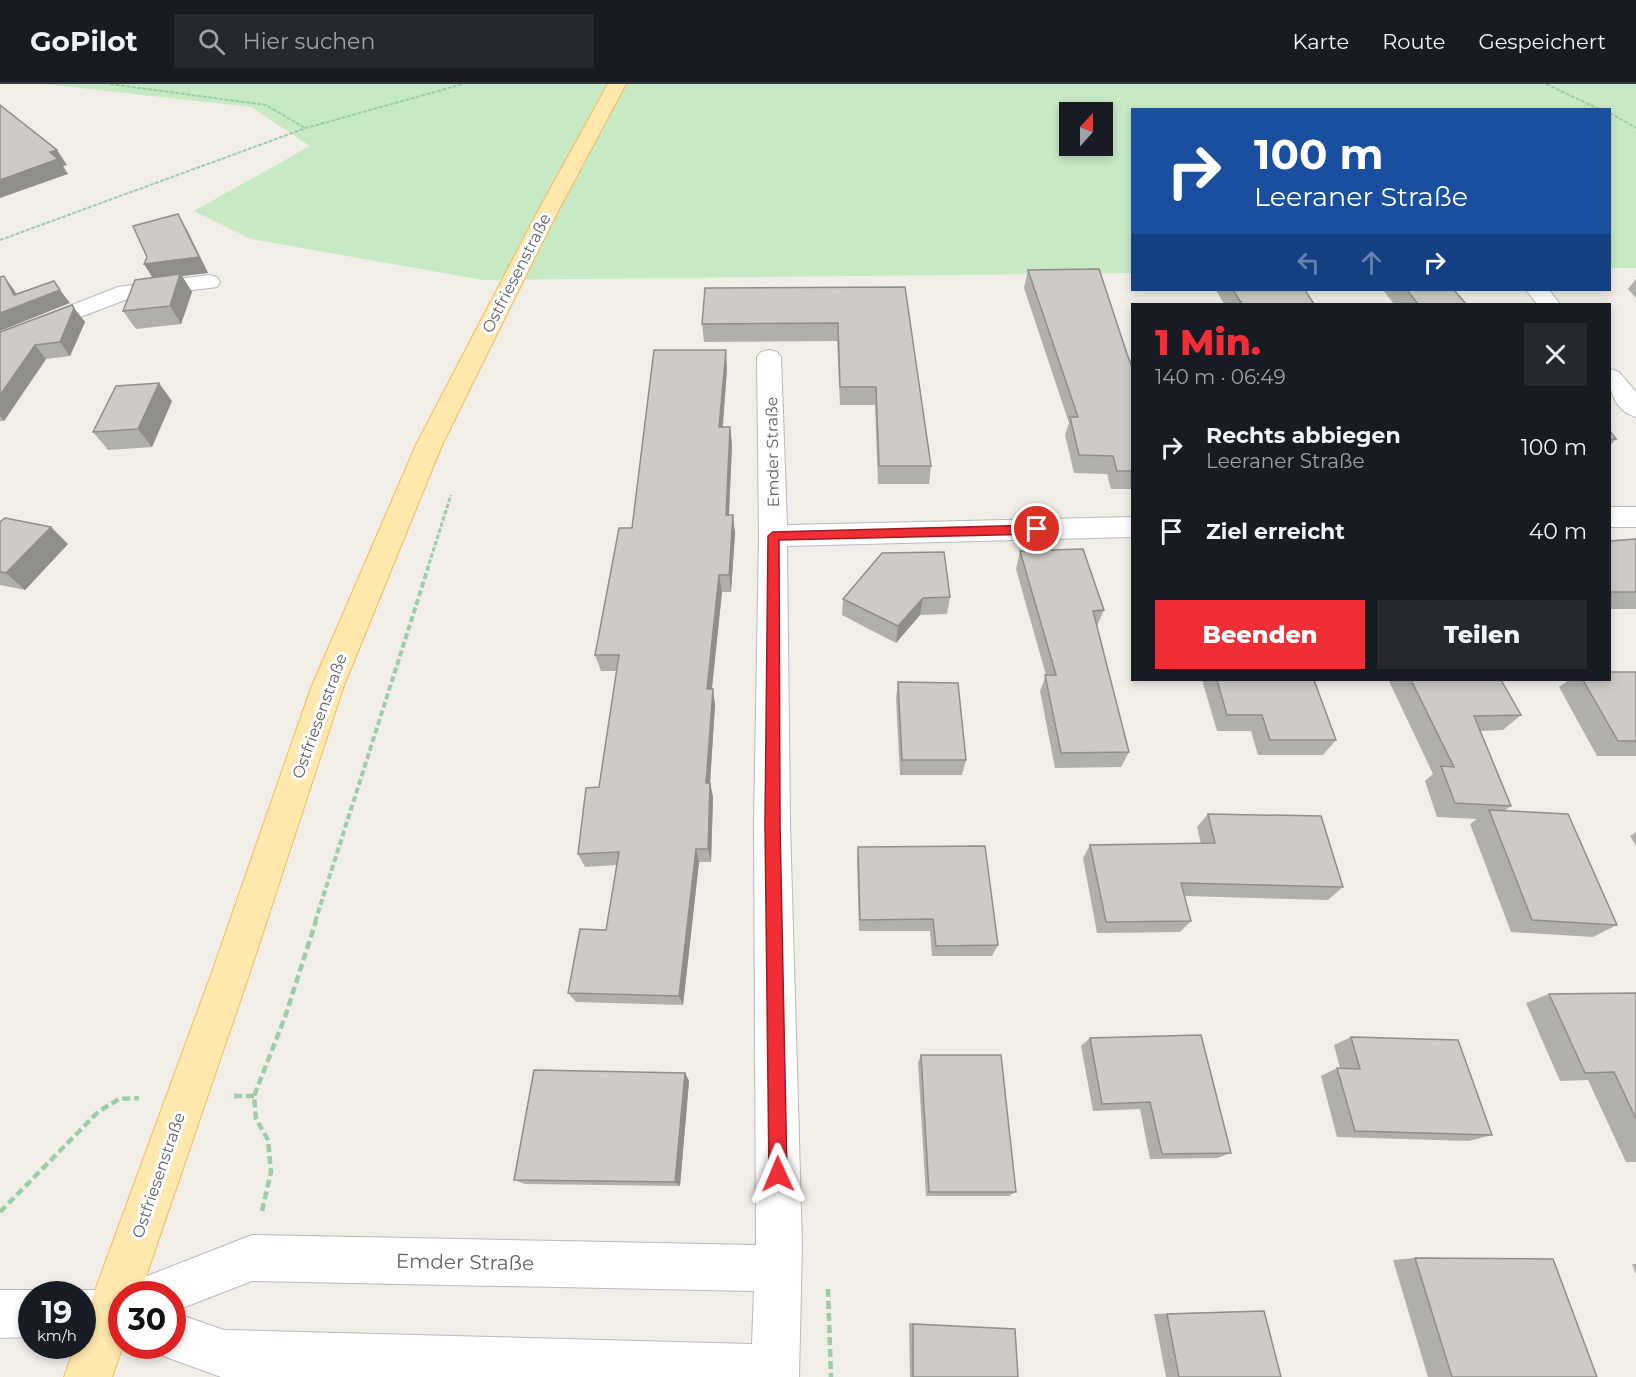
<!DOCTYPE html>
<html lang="de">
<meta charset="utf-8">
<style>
:root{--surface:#171b24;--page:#242831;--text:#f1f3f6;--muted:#9ea1a6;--line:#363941;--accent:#f12d35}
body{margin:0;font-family:Montserrat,sans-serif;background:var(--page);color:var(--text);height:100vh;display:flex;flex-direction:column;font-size:22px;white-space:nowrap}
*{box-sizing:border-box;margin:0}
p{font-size:20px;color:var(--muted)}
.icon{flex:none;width:33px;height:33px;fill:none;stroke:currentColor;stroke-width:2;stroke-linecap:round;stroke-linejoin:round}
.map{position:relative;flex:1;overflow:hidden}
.sheet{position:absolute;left:1131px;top:219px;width:480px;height:378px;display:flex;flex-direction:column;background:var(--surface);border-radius:0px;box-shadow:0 3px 9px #0003}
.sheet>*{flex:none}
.top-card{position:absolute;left:1131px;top:24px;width:480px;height:183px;border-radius:0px;box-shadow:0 3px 9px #0003;background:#1a4fa0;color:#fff;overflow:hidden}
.needle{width:39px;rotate:21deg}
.fabs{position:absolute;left:1059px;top:18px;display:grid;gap:12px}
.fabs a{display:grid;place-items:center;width:54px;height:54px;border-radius:0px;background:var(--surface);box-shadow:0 3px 9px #0003;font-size:30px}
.speed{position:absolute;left:18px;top:1197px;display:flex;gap:12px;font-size:30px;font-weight:700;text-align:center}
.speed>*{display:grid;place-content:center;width:78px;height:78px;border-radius:50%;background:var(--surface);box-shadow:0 3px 9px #0003;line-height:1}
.speed small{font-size:15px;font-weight:400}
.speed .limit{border:9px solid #d22;background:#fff;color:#111}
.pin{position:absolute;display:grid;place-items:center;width:51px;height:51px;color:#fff;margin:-26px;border:3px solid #fff;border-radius:50%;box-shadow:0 2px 6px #0007}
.me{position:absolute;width:66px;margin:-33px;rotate:359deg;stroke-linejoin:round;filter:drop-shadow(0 0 4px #0008)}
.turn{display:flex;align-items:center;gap:21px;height:126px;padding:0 24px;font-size:27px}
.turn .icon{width:78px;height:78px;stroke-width:2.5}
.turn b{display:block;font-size:42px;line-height:51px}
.lanes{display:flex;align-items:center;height:57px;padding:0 24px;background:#0003;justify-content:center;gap:30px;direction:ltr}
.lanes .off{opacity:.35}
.round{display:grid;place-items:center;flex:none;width:63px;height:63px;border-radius:0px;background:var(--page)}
.overview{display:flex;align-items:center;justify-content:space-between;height:102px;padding:0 24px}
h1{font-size:36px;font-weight:800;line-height:45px;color:var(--accent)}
.action{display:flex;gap:12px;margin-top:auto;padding:12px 24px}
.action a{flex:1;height:69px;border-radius:0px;background:var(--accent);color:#fff;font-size:24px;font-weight:800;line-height:69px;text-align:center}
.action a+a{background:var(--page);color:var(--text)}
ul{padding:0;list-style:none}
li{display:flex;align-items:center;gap:18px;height:84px;padding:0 24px}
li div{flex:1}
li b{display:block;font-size:22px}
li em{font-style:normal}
header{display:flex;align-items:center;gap:36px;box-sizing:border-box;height:84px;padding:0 30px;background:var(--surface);border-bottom:2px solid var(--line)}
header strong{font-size:28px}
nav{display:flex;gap:33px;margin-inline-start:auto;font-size:21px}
.search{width:420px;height:54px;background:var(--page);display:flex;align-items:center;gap:15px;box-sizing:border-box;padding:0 21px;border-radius:0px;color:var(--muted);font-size:22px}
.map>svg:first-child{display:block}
</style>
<header>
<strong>GoPilot</strong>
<div class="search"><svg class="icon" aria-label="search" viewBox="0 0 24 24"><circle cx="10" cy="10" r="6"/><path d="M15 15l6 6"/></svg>Hier suchen</div>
<nav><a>Karte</a><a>Route</a><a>Gespeichert</a></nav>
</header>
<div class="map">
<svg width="1636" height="1293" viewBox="0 0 1636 1293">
<rect width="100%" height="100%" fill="#f1eee7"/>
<path fill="#c7e9c3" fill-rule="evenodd" d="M45 0H1636V184H1610V26H1132V189L483 196 251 155 194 127 310 62 251 23ZM1070 28H1102V62H1070Z"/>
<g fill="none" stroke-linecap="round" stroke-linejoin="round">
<g stroke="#b7babe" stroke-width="2">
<g id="minor">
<path d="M209 191 217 193 220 198 217 203 130 214 0 264V249L118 203Z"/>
<path d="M1526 206H1549L1560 220H1537Z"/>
<path d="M769 266 777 268 781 273 787 441 1132 433V453L787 462 790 739 802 1161 799 1293H221L155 1269 152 1262H172V1228L224 1246 752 1260 754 1207 252 1197 172 1228V1210H135L142 1194 252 1151 756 1161 754 739 759 452 757 273 761 268Z"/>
<path d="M1610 285 1619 288 1636 308V333C1614 327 1608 305 1610 285Z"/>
<rect x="1610" y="423" width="26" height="20"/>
<path d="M0 1206H32L44 1210H32V1253L0 1254Z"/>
<path d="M82 1206H109L122 1210V1257L109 1254H82V1210H72Z"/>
</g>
</g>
<g stroke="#f8b95a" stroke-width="2">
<path id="major" d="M608 0H626L558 127 442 361 343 604 250 888 140 1210H122L123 1262 112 1293H64L75 1262H82V1242L212 888 311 604 416 361 538 127Z"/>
</g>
<g stroke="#9ccea5" stroke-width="2" stroke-dasharray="4 1.5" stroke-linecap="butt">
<path d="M110 0 266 21 305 44"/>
<path d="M1546 0 1601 26"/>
<path d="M1610 29 1636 44"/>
<path d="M0 156 306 44 463 0"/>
</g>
<path stroke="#9ccea5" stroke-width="3" stroke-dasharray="4.5 2" stroke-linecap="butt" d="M427 486 451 411"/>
<path stroke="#9ccea5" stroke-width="4" stroke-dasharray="6 3" stroke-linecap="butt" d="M315 838 428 484"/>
<g stroke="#9ccea5" stroke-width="4.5" stroke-dasharray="8 4" stroke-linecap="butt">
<path d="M234 1012H254"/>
<path d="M262 1127 271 1088 268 1056 256 1035 254 1012 285 933 316 837"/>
<path d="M0 1128 98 1028 119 1015 139 1014"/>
<path d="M828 1205 831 1293"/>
</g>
<use href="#minor" fill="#fff" fill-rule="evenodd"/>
<use href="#major" fill="#ffe8ae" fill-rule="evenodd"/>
</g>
<g fill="#b1afaa">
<path d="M187 146 208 189 182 192 192 208 181 240 136 245 123 227 153 194Z"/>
<path d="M1028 186 1127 270 1132 283V405H1111L1107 390 1074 389 1065 351 1069 339 1024 204Z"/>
<path d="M1636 195V214L1628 205Z"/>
<path d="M905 203 931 382 929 400H878L875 321H840L837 257 704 258 702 240Z"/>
<path d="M1216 206H1305L1314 220H1224Z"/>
<path d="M1383 206H1454L1466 220H1394Z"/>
<path d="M74 224 85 238 70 272 46 275 4 337H0V248Z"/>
<path d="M727 284 723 343H730L732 361 729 431 735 449 731 508H722L712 605 715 621 710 699 713 713 711 778H699L683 921 576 918 568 909 606 846 617 781 585 783 578 770 599 703 616 587H601L595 571 632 444Z"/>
<path d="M172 317 152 363 108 366 93 348Z"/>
<path d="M1610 347 1616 355 1610 362Z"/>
<path d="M0 438 68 460 25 506 0 501Z"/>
<path d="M1636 455V525H1610V457Z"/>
<path d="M1020 467 1104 526 1097 542 1129 668 1121 683 1055 684 1040 607 1046 591 1016 485Z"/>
<path d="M950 513 947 530 920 531 896 559 842 531 843 515Z"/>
<path d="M1636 588V672H1597L1559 603 1569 596H1610Z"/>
<path d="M1202 596H1314L1336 656 1323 671H1258L1251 647H1217Z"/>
<path d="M1391 596H1501L1521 631 1503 646 1480 647 1511 722 1504 727 1617 841 1593 853 1511 848 1470 740 1477 735 1437 733 1425 697 1433 690 1389 597Z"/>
<path d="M898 598 966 676 962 691H900L896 614Z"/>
<path d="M1208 730 1343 803 1328 816 1185 812 1191 837 1180 848 1097 849 1083 774 1090 761 1201 760 1197 743Z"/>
<path d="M1636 748V762L1630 752Z"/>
<path d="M858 763 998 861 992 872H932L930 847H859L857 776Z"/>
<path d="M1636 909V1078H1626L1588 996 1560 997 1526 919 1549 910Z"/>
<path d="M1351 953 1492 1051 1469 1057 1337 1053 1321 992 1337 984H1340L1334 961Z"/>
<path d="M1090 954 1231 1069 1217 1074 1150 1075 1140 1025 1093 1027 1081 962Z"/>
<path d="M921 971 1016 1108 1009 1112H926L918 979Z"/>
<path d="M685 989 689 997 680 1102 525 1100 514 1096Z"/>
<path d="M1415 1174 1597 1293H1428L1393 1176Z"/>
<path d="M1632 1180H1636V1190Z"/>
<path d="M1248 1227H1264L1281 1293H1166L1154 1230Z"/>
<path d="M909 1239 1007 1245 1018 1293H910Z"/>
</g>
<g fill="#908e8b">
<path d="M57 66 67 81 63 82 68 90 0 114V96L50 68Z"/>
<path d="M178 130 187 146 208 189 182 192 192 208 181 240 144 180Z"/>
<path d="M4 192 14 206 22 220 60 206 70 219 0 247V229L14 211Z"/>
<path d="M74 224 85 238 70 272 60 258Z"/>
<path d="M35 261 46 275 4 337 0 332V311Z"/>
<path d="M726 266 727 284 721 361 719 343Z"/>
<path d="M159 299 172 317 152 363 138 345Z"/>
<path d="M730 343 732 361 728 449 726 431Z"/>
<path d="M733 431 735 449 731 508 729 491Z"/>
<path d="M51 443 68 460 25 506 6 489Z"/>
<path d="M719 491 722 508 710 621 707 605Z"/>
<path d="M923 514 920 531 896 559 898 542Z"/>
<path d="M713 605 715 621 709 714 706 699Z"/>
<path d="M710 699 713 713 711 778 708 765Z"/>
<path d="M696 765 699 778 683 921 679 912Z"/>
<path d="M685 989 689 997 680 1102 675 1098Z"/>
</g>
<g fill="#cecbc6" stroke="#908e8b" stroke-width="1.5">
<path d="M0 21 57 66 50 68 58 75 0 96Z"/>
<path d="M178 130 199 173 144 180 147 173 133 142Z"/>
<path d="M1099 185 1127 270 1132 283V387H1117L1113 372 1079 371 1070 333H1078L1028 186Z"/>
<path d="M180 190 170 222 123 227 135 196Z"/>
<path d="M4 192 14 211 54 197 60 206 0 229V193Z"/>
<path d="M905 203 931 382H879L876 303H840L838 239 702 240 705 204Z"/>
<path d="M1233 206H1305L1314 220H1242Z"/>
<path d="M1407 206H1454L1466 220H1418Z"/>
<path d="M72 221 74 224 60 258 35 261 0 311V248Z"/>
<path d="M654 266H726L719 343H730L726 431H733L729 491H719L707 605H713L706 699H710L708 765H696L679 912 568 909 580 845 606 846 619 768 578 770 586 704 599 703 619 571H595L619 444H632Z"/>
<path d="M159 299 138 345 93 348 116 302Z"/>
<path d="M1610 347 1616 355H1610Z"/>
<path d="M5 434 51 443 6 489 0 488V438Z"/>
<path d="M1636 455V508H1610V457Z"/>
<path d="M1083 465 1104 526 1093 527 1129 668 1061 669 1045 591H1056L1020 467Z"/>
<path d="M944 468 950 513 923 514 898 542 843 515 882 469Z"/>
<path d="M1610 588H1636V657H1618L1583 596H1610Z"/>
<path d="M1217 596H1314L1336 656H1270L1262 631H1227Z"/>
<path d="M1411 596H1501L1521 631 1474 632 1511 722 1455 719 1441 682 1454 683Z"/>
<path d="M898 598 958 599 966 676H902Z"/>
<path d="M1489 726 1568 730 1617 841 1532 836Z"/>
<path d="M1208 730 1321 732 1343 803 1181 799 1191 837 1106 838 1090 761 1215 759Z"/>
<path d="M985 762 998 861 936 862 933 835 860 836 858 763Z"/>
<path d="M1636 909V1035L1614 988 1585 989 1549 910Z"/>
<path d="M1201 951 1231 1069 1162 1070 1150 1018 1102 1020 1090 954Z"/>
<path d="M1351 953 1458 956 1492 1051 1355 1047 1337 984 1360 985Z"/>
<path d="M921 971H1001L1016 1108H929Z"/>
<path d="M534 986 685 989 675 1098 514 1096Z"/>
<path d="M1415 1174 1553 1175 1597 1293H1452Z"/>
<path d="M1264 1227 1281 1293H1179L1167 1230Z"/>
<path d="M913 1240 1015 1245 1018 1293H913Z"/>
</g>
<path fill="#f12d35" stroke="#9d1d22" stroke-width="1.5" d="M1037 441 1043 445 1037 450 779 456 780 739 787 1090 784 1097 778 1099 772 1097 769 1090 765 739 768 452 773 448Z"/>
<g text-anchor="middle" stroke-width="6" stroke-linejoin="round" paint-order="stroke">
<g font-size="16" fill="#5e6468" stroke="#fff">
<text transform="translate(516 189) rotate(-63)" y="6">Ostfriesenstraße</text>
<text transform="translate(772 368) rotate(-91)" y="6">Emder Straße</text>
<text transform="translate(319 632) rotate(-70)" y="6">Ostfriesenstraße</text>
<text transform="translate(158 1091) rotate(-71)" y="6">Ostfriesenstraße</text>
</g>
<g font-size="20" fill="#5e6468" stroke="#fff">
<text transform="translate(465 1178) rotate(1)" y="7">Emder Straße</text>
</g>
</g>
</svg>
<div class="fabs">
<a><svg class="needle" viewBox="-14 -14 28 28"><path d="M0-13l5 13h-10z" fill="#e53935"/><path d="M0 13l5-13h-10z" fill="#9ea1a6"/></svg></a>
</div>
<div class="speed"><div>19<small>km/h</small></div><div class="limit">30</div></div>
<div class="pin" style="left:1037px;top:445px;background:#d93025"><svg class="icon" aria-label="arrive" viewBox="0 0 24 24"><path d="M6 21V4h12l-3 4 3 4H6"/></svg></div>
<svg class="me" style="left:778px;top:1090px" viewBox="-20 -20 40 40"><path d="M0-17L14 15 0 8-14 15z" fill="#f12d35" stroke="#fff" stroke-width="4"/></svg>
<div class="top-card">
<div class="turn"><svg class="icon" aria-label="right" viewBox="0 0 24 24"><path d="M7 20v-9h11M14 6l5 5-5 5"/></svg><div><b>100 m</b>Leeraner Straße</div></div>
<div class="lanes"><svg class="icon off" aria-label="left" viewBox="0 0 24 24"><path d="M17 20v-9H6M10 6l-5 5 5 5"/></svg><svg class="icon off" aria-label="ahead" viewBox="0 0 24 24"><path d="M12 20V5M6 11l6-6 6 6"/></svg><svg class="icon" aria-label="right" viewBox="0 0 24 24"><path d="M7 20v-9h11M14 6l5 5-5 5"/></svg></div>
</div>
<section class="sheet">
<div class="overview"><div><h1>1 Min.</h1><p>140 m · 06:49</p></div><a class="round"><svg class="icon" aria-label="close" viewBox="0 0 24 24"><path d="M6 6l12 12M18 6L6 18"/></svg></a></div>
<ul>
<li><svg class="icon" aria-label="right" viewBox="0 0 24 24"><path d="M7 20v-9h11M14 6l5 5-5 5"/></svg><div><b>Rechts abbiegen</b><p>Leeraner Straße</p></div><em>100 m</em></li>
<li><svg class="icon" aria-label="arrive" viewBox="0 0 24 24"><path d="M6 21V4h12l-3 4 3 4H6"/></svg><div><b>Ziel erreicht</b></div><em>40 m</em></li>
</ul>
<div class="action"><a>Beenden</a><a>Teilen</a></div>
</section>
</div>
